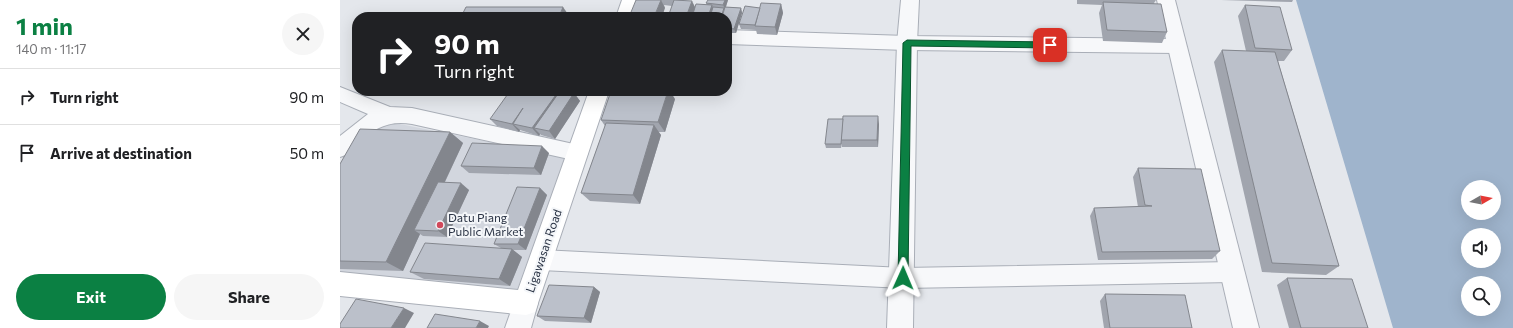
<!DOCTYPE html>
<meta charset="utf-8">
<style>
:root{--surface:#fff;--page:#f6f6f6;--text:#202124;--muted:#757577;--line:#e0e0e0;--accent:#0b8043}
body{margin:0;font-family:Commissioner,sans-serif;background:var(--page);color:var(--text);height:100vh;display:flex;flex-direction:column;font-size:15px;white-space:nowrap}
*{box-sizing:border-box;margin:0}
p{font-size:13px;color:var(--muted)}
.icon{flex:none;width:22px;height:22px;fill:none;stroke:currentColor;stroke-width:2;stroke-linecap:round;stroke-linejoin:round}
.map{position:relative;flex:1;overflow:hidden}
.panel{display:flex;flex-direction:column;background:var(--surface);width:340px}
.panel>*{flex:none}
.hud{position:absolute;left:12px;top:12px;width:380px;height:84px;border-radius:16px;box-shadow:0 4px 16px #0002;background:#202124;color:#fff;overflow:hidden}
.needle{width:26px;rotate:81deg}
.fabs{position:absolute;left:1121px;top:180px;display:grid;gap:8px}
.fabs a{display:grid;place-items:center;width:40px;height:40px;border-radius:50%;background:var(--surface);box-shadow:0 4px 16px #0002;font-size:20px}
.pin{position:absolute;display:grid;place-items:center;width:34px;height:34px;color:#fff;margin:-17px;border-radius:8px;box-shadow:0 2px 6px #0006}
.me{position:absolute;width:44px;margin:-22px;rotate:1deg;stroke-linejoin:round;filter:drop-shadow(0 0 3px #0008)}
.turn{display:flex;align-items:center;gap:14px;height:84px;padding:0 16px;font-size:18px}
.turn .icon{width:52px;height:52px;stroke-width:2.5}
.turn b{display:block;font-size:28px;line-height:34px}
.round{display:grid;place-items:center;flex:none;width:42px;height:42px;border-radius:21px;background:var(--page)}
.head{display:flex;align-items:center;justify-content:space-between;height:68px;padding:0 16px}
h1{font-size:24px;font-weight:700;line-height:30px;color:var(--accent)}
.action{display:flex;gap:8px;margin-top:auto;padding:8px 16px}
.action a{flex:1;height:46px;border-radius:24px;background:var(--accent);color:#fff;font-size:16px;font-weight:700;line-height:46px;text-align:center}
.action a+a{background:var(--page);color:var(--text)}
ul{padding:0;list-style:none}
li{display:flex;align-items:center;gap:12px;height:56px;padding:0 16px;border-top:1px solid var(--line)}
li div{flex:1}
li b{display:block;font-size:15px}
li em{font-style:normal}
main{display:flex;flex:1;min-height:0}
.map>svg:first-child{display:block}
</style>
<main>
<section class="panel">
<div class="head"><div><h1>1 min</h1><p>140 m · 11:17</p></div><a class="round"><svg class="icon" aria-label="close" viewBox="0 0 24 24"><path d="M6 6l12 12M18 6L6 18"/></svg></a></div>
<ul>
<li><svg class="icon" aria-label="right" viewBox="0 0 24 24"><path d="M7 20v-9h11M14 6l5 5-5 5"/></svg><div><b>Turn right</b></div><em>90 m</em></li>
<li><svg class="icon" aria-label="arrive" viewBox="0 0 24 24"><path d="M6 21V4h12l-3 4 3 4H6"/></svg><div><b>Arrive at destination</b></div><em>50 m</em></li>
</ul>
<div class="action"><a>Exit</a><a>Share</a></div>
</section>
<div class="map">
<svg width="1173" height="328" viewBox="0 0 1173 328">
<rect width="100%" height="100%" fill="#e4e7ec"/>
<path fill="#d2d6de" d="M50 122 225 157 176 293 0 275V176L24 135Z"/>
<path fill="#9fb4cc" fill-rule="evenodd" d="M956 0H1173V328H1053ZM1128 187H1154V213H1128ZM1128 235H1154V261H1128ZM1128 283H1154V309H1128Z"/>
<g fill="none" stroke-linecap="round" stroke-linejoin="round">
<g stroke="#a9aeb7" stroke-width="2">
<g id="minor">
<path d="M387 30 567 36 836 39 842 41 845 46 842 51 836 53 567 50 387 44Z"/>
<path d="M0 87 50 107 72 108 238 145 245 147 248 153 245 159 238 161 72 124C49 120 34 128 17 144 11 150 8 155 0 157V136L28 114 0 102Z"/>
<path d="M201 250 563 268 892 262 900 265 903 272 900 279 892 282 563 288 201 270 193 267 190 260 193 253Z"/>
</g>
</g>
<g stroke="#a9aeb7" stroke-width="2">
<g id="tertiary">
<path d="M561 0H579L577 43 573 328H547L557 43Z"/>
<path d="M817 0H835L919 328H893Z"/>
<path d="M186 291 195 294 198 303 191 328H165L177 294Z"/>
</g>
</g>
<g stroke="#a9aeb7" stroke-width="2">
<g id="secondary">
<path d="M282 0H300L294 17H276Z"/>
<path d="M249 91H269L195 312 186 315 0 296V272L178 290Z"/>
</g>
</g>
<use href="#minor" fill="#f7f8fa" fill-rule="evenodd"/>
<use href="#tertiary" fill="#f7f8fa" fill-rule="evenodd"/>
<use href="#secondary" fill="#fff" fill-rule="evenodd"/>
</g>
<g fill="#a1a5ae">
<path d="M296 0H343L355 7 367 5 366 3 388 0 386 7 401 8 402 13 396 33H387V17L332 6 324 5 325 8Z"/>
<path d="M737 0H816L814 3 827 32 822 43 763 41 759 13 762 5 737 4Z"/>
<path d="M881 0H953L952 2Z"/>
<path d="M441 4 443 13 437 35 417 34 416 30 401 29 399 24 420 8Z"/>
<path d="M905 5 952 50 944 61H938L999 266 986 275 922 272 874 62 882 50 906 51 898 16Z"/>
<path d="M219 93H234L240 101 215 139 201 135 200 134 199 136 180 130 179 132 157 126 150 119Z"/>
<path d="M335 99 325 132H318L321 135 300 204 250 201 241 193 265 126 261 120Z"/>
<path d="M539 124 538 147H502V144L501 148H486L485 144Z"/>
<path d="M110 132 123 143 105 182 129 190 107 237 83 236 80 234 63 271 0 269V164Z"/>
<path d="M209 153 201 175 129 173 121 166Z"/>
<path d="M798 168 880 251 872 259 758 260 750 216 754 208 798 207 793 177Z"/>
<path d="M200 188 207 195 186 250H173L182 257 170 286 84 279 70 272 161 248 154 244Z"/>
<path d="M947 278 1028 328H949L937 285Z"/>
<path d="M254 287 260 292 251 323 205 321 197 316Z"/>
<path d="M765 294 852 328H764L760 301Z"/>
</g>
<g fill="#83868d">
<path d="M321 0 325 8 322 17H314Z"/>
<path d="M385 0H388L385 9 383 5Z"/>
<path d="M352 1 356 9 353 17H346Z"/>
<path d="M441 4 443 13 437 35 435 27Z"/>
<path d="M372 5 374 10 372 17H368Z"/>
<path d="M223 7 230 17H219Z"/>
<path d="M401 8 402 13 396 33 394 29Z"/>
<path d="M328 91H330L335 99 325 132 318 122Z"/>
<path d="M218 92 224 99 194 128 200 134 199 136 192 128Z"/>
<path d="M234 93 240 101 215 139 209 131Z"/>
<path d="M183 108 173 124 180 130 179 132 172 124Z"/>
<path d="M538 116 539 124 538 147 537 140Z"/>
<path d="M314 125 321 135 300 204 293 195Z"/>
<path d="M110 132 123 143 82 230H74L80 234 63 271 46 262Z"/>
<path d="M202 146 209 153 201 175 194 168Z"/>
<path d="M121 183 129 190 107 237 98 231Z"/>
<path d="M200 188 207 195 186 250 178 244Z"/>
<path d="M172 249 182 257 170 286 159 279Z"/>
<path d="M254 287 260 292 251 323 244 318Z"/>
<path d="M64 308 74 313 65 328H51Z"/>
<path d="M140 321 149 326 148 328H136Z"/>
</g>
<g fill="#bbc0ca" stroke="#83868d">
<path d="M296 0H321L314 17H289Z"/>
<path d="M334 0 352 1 346 17H328Z"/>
<path d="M368 0H385L383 5 366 3Z"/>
<path d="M763 2 821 4 827 32 767 30Z"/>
<path d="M421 3 441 4 435 27 415 26Z"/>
<path d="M356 4 372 5 368 17H352Z"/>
<path d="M905 5 940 7 952 50 915 48Z"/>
<path d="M405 6 420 8 415 25 399 24Z"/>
<path d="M126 7H223L219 17H121Z"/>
<path d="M373 7 384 8 381 17H370Z"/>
<path d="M385 7 401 8 394 29 387 28V17H382Z"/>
<path d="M882 50 935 52 999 266 932 263Z"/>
<path d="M170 91H215L218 92 192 128 173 124 183 108 172 124 150 119Z"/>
<path d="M220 91 234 93 209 131 194 128Z"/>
<path d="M271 91H328L318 122 261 120Z"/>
<path d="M503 116H538L537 140H501Z"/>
<path d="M488 119H503L501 144H485Z"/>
<path d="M266 123 314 125 293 195 241 193Z"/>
<path d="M20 129 110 132 46 262 0 261V164Z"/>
<path d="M132 143 202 146 194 168 121 166Z"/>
<path d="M798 168 861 169 880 251 762 252 754 208 812 206 805 205Z"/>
<path d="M98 182 121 183 98 231 74 230Z"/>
<path d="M177 187 200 188 178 244H154Z"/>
<path d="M85 243 172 249 159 279 70 272Z"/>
<path d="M947 278 1012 279 1028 328H961Z"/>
<path d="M209 285 254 287 244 318 197 316Z"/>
<path d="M765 294 845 295 852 328H770Z"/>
<path d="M16 299 64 308 51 328H0V324Z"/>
<path d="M95 314 140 321 136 328H87Z"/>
</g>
<path fill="#0b8043" stroke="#07532c" d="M567 40 710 42 714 45 710 48 571 46 568 278 566 281 563 283 559 281 558 278 563 43Z"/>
<circle fill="#d1495b" stroke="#f4f6f9" stroke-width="1.5" cx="100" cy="225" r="4"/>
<g text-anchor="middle" stroke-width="4" stroke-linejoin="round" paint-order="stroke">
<g font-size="12" fill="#2b3445" stroke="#f4f6f9" text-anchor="start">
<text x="108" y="222">Datu Piang<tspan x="108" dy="14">Public Market</tspan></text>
</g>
<g font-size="12" fill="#2b3445" stroke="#f4f6f9">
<text transform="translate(204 251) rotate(-71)" y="4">Ligawasan Road</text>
</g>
</g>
</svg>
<div class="fabs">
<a><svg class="needle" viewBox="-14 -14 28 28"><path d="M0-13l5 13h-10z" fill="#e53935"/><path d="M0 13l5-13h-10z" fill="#757577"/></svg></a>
<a><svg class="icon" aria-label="sound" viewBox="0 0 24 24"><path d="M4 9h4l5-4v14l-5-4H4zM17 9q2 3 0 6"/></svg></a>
<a><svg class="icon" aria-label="search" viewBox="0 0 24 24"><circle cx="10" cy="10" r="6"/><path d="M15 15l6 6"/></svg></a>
</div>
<div class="pin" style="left:710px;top:45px;background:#d93025"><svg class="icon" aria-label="arrive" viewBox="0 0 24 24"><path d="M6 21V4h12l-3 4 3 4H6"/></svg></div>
<svg class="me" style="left:563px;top:278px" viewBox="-20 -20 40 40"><path d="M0-17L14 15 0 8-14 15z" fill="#0b8043" stroke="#fff" stroke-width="4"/></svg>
<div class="hud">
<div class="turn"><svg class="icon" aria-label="right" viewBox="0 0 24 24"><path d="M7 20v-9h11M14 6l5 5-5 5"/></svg><div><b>90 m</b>Turn right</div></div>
</div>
</div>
</main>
